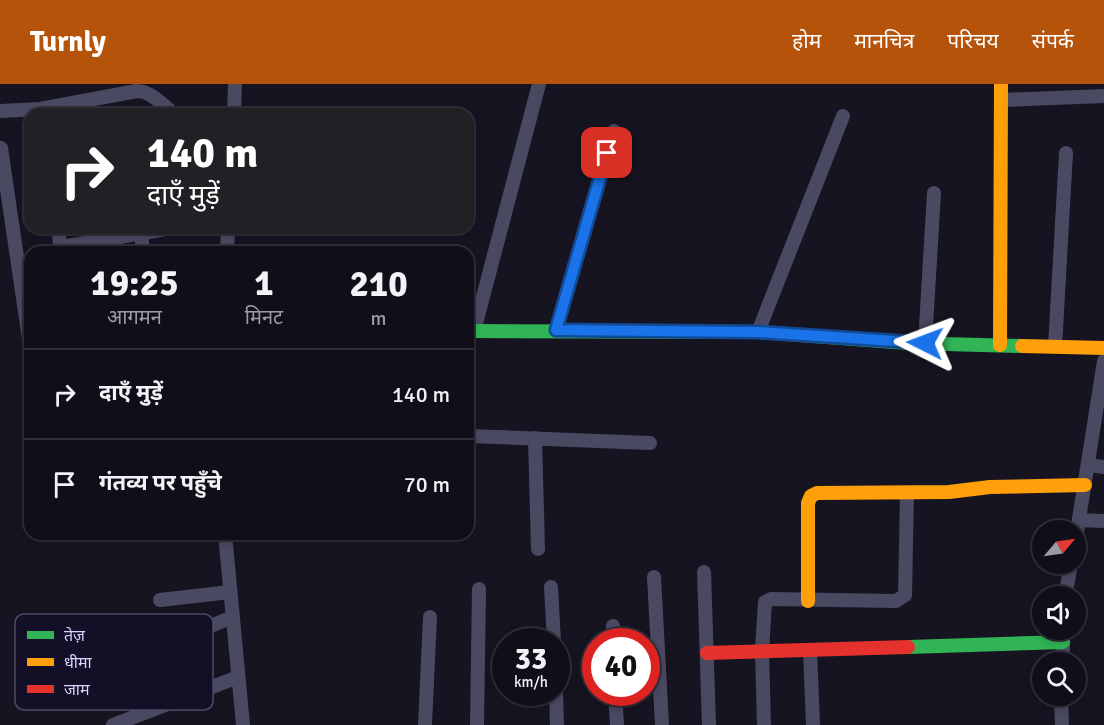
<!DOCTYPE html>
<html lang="hi">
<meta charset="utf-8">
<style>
:root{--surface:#100f19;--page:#191822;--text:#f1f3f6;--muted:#9c9ca2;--line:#302f38;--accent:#b45309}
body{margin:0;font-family:Signika,"Noto Sans Devanagari",sans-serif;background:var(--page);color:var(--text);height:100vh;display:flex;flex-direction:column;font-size:22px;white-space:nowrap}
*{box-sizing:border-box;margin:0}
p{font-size:20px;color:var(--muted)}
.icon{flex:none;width:33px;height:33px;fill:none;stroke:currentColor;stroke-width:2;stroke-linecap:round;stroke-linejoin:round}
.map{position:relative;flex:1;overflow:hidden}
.side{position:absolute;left:24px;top:162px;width:450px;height:294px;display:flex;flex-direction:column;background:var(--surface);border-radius:18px;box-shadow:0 3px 9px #0003,0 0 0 2px var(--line)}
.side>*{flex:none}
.guide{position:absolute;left:24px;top:24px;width:450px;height:126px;border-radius:18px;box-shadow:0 3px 9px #0003,0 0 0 2px var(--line);background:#202124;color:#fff;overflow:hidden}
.needle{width:39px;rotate:61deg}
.buttons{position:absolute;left:1032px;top:436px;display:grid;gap:12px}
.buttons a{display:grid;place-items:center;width:54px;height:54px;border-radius:50%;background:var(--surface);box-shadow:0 3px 9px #0003,0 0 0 2px var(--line);font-size:30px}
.speed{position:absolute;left:492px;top:544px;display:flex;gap:12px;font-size:30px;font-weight:700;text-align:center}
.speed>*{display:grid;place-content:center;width:78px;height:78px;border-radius:50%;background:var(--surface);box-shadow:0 3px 9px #0003,0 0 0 2px var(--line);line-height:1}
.speed small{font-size:15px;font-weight:400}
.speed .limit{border:9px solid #d22;background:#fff;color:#111}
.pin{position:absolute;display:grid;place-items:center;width:51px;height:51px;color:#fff;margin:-26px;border-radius:12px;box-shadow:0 3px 9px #0006}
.me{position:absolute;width:66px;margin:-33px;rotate:273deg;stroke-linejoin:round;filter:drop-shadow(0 0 4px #0008)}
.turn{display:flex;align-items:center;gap:21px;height:126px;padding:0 24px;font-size:27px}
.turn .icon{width:78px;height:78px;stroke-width:2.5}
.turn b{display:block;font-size:42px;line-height:51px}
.eta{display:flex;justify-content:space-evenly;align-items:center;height:102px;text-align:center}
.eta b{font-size:36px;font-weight:800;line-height:42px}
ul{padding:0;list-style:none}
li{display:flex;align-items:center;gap:18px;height:90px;padding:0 24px;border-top:2px solid var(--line)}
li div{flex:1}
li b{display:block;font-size:22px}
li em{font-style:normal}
header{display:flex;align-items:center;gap:36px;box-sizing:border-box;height:84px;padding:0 30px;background:var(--accent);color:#fff}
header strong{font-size:28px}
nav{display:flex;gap:33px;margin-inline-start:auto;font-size:21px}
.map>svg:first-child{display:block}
</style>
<header>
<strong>Turnly</strong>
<nav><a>होम</a><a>मानचित्र</a><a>परिचय</a><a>संपर्क</a></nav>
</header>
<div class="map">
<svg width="1104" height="641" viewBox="0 0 1104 641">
<rect width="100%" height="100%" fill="#161421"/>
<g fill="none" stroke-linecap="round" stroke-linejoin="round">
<g stroke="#4a4962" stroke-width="14">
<path d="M1002 16 1104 12"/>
<path d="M0 27 40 25 137 7C151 7 164 22 174 30"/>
<path d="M234 30 235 0"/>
<path d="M1 64 30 262"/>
<path d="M58 144 61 168"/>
<path d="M141 149 143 168"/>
<path d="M61 163 172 144"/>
<path d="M227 168 228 144"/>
<path d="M556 246 614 47"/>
<path d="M474 247 539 0"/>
<path d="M758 248 843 32"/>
<path d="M925 259 934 109"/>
<path d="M1055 263 1066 69"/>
<path d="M468 352 650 359"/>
<path d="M535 354 538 465"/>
<path d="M1088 381 1104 383"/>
<path d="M1079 436 1104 437"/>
<path d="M64 450H74"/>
<path d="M225 450 243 641"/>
<path d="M1076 454 1104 277"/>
<path d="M704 488 709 641"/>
<path d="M654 493 662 641"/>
<path d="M551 503 554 558"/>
<path d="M1065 513 1071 480"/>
<path d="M160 516 230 508"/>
<path d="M613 542V558"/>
<path d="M810 566 813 641"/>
<path d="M125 576 233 533"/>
<path d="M1062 579 1064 546"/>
<path d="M556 609 557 641"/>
<path d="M615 609 617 641"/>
<path d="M1061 612 1062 641"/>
<path d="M113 641 238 593"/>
<path d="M425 641 430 533"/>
<path d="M477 641 479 505"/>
<path d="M764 641 762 567 765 518 771 515 896 517 905 511 907 409"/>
</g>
<g stroke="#30b455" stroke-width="14">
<path d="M468 247 758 248 908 259 1022 262"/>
<path d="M908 563 1063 558"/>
</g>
<g stroke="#ff9f0a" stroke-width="14">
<path d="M1000 261 1001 0"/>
<path d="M1022 262 1104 264"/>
<path d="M808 517V419L811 412 817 409 949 408 990 403 1085 401"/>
</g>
<path stroke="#e5322d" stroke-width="14" d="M707 569 908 563"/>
</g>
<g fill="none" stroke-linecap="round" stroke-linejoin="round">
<g stroke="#114b97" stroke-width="15">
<path id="route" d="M607 69 556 246 758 248 925 259"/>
</g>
<use href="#route" stroke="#1a73e8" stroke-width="10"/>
</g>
<rect x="15" y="530" width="198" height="96" rx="9" fill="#130f26" stroke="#4e4a67" stroke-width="1.5"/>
<rect x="27" y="547" width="27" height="8" fill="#30b455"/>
<rect x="27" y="574" width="27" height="8" fill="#ff9f0a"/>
<rect x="27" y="601" width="27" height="8" fill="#e5322d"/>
<g font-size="16" fill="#d9d4ff">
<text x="64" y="557">तेज़</text>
<text x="64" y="584">धीमा</text>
<text x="64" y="611">जाम</text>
</g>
</svg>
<div class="buttons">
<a><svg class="needle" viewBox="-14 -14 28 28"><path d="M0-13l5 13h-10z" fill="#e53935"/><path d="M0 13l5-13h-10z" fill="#9c9ca2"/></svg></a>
<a><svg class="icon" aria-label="sound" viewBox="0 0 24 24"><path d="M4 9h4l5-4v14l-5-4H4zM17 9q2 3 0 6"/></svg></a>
<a><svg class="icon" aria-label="search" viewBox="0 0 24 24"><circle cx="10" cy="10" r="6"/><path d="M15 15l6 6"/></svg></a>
</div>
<div class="speed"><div>33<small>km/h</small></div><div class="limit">40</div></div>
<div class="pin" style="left:607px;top:69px;background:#d93025"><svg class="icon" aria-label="arrive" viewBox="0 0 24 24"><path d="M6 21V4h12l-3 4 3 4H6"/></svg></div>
<svg class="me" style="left:925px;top:259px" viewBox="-20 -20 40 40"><path d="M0-17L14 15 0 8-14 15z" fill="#1a73e8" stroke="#fff" stroke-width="4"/></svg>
<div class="guide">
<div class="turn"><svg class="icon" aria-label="right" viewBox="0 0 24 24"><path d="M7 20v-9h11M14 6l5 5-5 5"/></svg><div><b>140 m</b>दाएँ मुड़ें</div></div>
</div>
<section class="side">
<div class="eta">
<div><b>19:25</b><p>आगमन</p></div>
<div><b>1</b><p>मिनट</p></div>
<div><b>210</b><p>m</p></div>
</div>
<ul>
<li><svg class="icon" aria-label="right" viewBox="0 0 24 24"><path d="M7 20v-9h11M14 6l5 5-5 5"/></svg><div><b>दाएँ मुड़ें</b></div><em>140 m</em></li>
<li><svg class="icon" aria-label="arrive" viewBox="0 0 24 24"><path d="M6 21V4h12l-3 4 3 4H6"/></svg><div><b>गंतव्य पर पहुँचे</b></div><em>70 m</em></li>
</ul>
</section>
</div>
